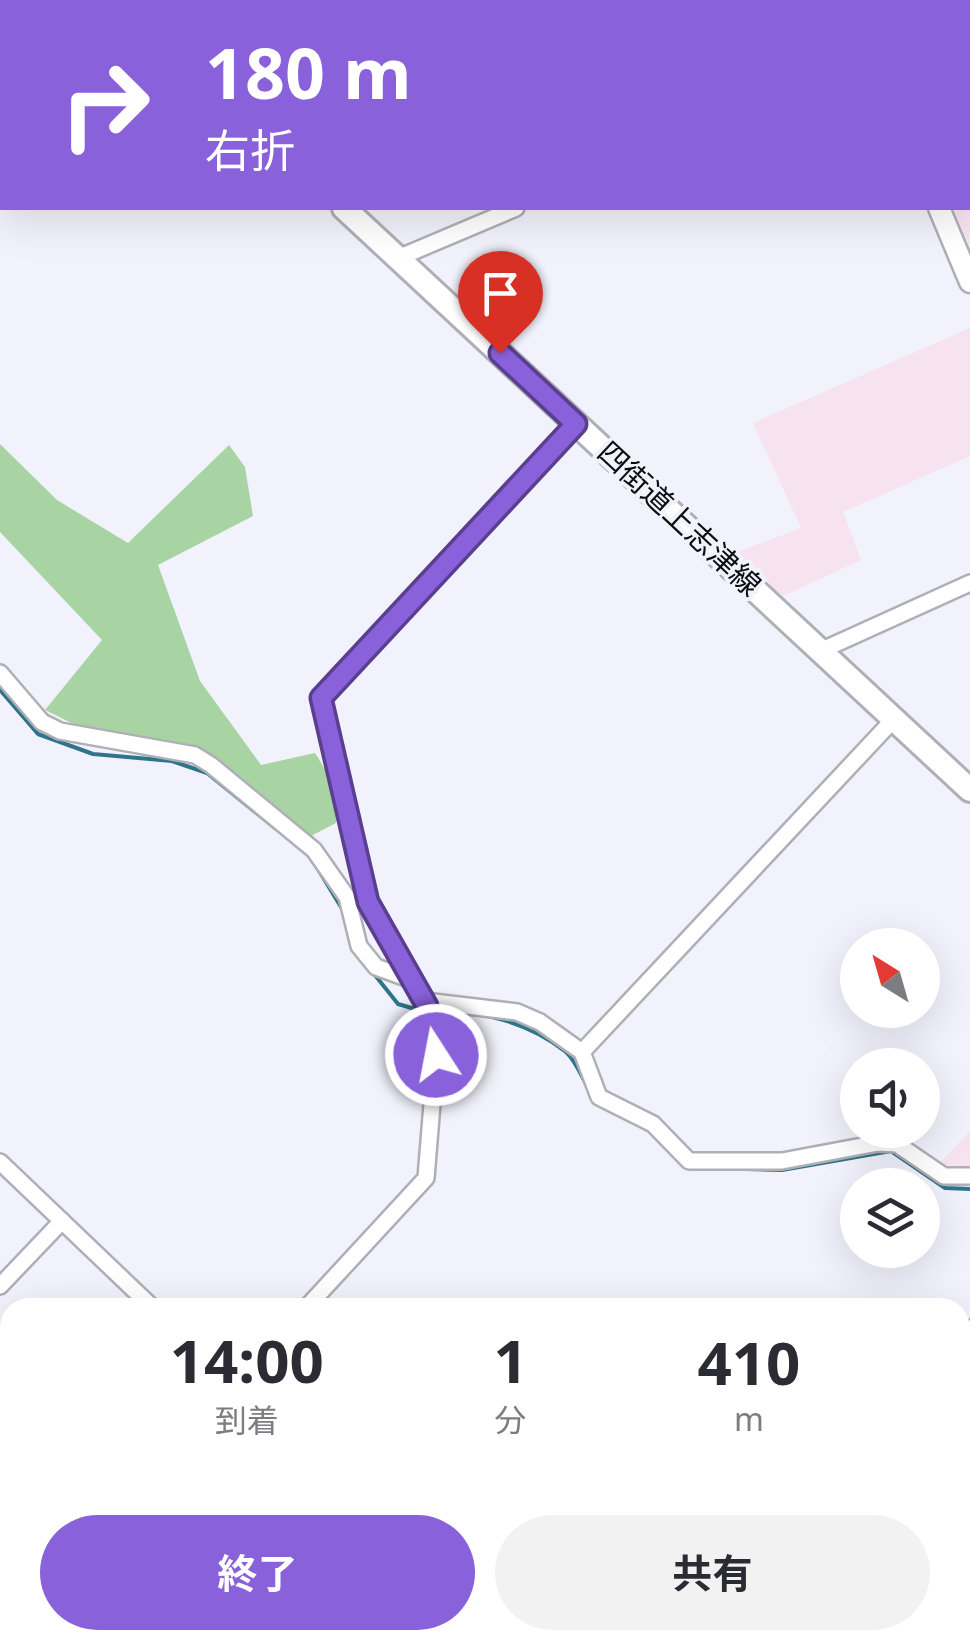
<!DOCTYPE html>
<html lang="ja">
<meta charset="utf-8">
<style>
:root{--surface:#fff;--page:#f2f2f3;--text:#2b2b33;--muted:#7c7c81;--accent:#8961db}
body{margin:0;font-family:"Noto Sans","Noto Sans JP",sans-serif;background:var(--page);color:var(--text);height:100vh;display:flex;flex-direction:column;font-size:38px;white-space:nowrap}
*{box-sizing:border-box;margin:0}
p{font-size:32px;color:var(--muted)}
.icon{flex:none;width:55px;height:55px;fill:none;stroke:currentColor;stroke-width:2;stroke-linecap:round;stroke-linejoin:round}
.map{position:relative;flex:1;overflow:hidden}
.drawer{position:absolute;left:0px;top:1298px;width:970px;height:352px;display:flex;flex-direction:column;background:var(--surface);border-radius:30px 30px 0 0;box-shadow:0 10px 40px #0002}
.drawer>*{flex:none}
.top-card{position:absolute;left:0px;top:0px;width:970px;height:210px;box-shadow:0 10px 40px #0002;background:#8961db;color:#fff;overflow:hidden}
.needle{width:65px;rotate:323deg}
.fabs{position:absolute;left:840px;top:928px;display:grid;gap:20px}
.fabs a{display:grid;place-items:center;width:100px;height:100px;border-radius:50%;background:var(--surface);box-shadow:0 10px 40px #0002;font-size:50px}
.pin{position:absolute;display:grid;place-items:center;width:85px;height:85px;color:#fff;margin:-102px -42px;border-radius:50% 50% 50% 0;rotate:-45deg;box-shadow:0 0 10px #0007}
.pin .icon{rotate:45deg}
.me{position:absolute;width:110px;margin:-55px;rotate:349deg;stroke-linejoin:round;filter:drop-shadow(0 0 8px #0008)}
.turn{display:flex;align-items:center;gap:35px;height:210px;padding:0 40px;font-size:45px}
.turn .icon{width:130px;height:130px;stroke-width:2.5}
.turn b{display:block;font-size:70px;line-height:85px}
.eta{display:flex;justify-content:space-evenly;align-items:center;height:170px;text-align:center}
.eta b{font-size:60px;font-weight:700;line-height:70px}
.button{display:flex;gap:20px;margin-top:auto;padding:20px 40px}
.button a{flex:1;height:115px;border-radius:60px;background:var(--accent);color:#fff;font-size:40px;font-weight:700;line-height:115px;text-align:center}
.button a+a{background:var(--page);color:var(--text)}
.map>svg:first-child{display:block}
</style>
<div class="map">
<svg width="970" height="1648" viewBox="0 0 970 1648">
<rect width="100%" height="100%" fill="#f2f2fc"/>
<g fill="#f7e2f0">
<path d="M411 0H842L843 2H407Z"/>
<path d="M970 199V257L950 208H968Z"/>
<path d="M970 328V456L843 512 861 560 781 597 732 554 801 528 753 423Z"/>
<path d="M970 1131V1168L939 1164Z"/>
</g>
<path fill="#a8d4a4" d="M0 444 57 500 128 543 229 445 245 467 253 516 158 565 200 681 261 765 315 753C330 777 342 795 336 823L309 837 204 749 104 739 45 710 102 640 0 532Z"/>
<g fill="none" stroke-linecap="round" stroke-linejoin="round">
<g stroke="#2e758a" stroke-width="4">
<path d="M0 690 38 734 93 754 172 761 207 773 275 828"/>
<path d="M310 856 344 912"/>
<path d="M351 945 398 1004 422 1011"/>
<path d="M431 1014C476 1007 530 1023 566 1052 575 1060 581 1075 587 1086"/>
<path d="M708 1168 782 1170 891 1151 945 1188 970 1189"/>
<path d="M0 1630 10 1636"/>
<path d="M17 1640 30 1648"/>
</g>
<g stroke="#afafb8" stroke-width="20">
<g id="minor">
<path d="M398 258 516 208"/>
<path d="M820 651 970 583"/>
<path d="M0 673 42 722 60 731 195 755 211 765 314 850 347 897 359 946 376 967 412 980"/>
<path d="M425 1001 517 1012 540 1022 582 1052 599 1097 653 1124 689 1161H782L878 1143 897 1144 944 1176H970"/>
<path d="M582 1052 894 719"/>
<path d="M0 1162 153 1308"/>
<path d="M0 1286 62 1221"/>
<path d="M306 1308 426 1178 436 1055 425 1001 367 902 321 699 576 424"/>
<path d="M960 1336 970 1328"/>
<path d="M960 1459 970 1451"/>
<path d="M468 1640 474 1648"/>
<path d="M508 1640 516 1648"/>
<path d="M817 1640 823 1648"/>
<path d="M574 1648 584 1640"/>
<path d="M731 1648 741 1640"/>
</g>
</g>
<g stroke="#afafb8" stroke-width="25">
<g id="tertiary">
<path d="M852 0 853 2"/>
<path d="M939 208 970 282"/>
</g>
</g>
<g stroke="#afafb8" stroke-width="28">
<g id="secondary">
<path d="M121 0 124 2"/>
<path d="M344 208 970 790"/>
</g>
</g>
<g stroke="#afafb8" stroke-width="35">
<g id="motorway">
<path d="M960 1375 970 1367"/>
<path d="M960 1417 970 1409"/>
<path d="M622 1648 632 1640"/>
<path d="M672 1648 683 1640"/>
</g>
</g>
<use href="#minor" stroke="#fff" stroke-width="15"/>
<use href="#tertiary" stroke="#fff" stroke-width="20"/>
<use href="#secondary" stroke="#fff" stroke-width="22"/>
<use href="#motorway" stroke="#fff" stroke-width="30"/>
</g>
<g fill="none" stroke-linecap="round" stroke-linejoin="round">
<g stroke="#593f8e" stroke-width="25">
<path id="route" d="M436 1055 427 1006 368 902 321 698 576 424 500 353"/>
</g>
<use href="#route" stroke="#8961db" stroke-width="18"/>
</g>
<g text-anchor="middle" stroke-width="8" stroke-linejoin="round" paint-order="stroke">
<g font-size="30" fill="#0d0c10" stroke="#f2f2fc">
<text transform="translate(679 519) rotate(43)" y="10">四街道上志津線</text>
</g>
</g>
</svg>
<div class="fabs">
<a><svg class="needle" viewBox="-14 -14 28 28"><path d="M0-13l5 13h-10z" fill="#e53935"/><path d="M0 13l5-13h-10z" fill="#7c7c81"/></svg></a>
<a><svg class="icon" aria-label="sound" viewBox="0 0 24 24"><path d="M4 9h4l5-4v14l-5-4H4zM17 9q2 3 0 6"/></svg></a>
<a><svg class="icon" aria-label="layers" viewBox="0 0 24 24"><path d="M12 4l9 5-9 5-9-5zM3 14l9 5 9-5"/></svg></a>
</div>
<div class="pin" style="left:500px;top:353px;background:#d93025"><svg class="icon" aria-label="arrive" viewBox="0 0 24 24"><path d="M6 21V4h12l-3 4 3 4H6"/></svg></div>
<svg class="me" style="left:436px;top:1055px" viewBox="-20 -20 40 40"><circle r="17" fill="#8961db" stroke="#fff" stroke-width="3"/><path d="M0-11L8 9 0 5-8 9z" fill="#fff"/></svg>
<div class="top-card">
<div class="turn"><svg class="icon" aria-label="right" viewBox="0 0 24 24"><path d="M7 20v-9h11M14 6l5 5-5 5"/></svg><div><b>180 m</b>右折</div></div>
</div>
<section class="drawer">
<div class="eta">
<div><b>14:00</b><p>到着</p></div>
<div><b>1</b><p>分</p></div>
<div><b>410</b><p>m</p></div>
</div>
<div class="button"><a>終了</a><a>共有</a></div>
</section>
</div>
